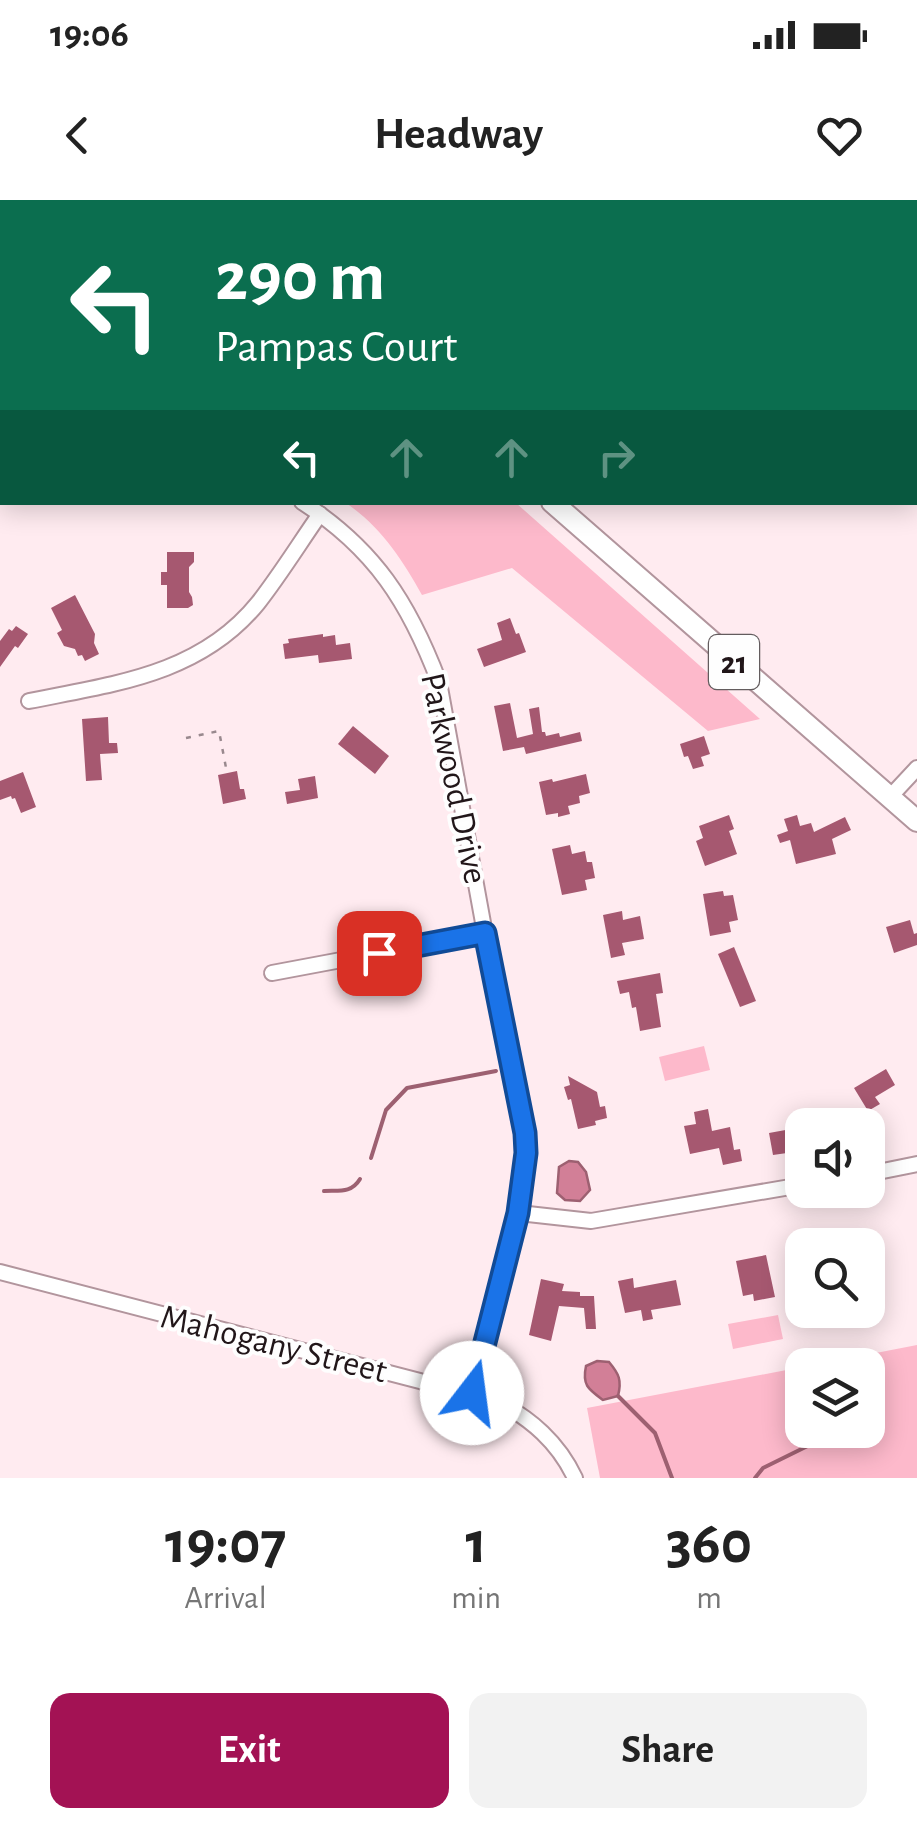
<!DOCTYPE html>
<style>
:root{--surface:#fff;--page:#f2f2f2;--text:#222;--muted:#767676;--accent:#a31254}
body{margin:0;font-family:"Alegreya Sans",sans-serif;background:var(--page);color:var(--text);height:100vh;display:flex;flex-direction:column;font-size:38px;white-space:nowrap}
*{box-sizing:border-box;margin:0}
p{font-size:32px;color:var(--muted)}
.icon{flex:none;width:55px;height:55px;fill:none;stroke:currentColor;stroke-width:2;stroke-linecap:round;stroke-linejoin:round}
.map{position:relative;height:1278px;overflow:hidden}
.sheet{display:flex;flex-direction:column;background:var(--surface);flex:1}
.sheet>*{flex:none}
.hud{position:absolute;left:0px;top:0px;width:918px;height:305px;box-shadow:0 5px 25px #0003;background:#0b6e4f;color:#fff;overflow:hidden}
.tools{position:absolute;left:785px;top:908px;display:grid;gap:20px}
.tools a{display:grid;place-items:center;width:100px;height:100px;border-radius:20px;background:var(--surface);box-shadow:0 5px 25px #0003;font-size:50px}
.pin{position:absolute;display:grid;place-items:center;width:85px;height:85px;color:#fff;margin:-42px;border-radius:20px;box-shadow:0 5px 15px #0006}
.me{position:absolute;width:110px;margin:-55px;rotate:15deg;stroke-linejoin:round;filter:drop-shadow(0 0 8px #0008)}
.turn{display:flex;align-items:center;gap:35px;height:210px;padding:0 50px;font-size:45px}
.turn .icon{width:130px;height:130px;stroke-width:2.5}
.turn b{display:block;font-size:70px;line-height:85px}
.lanes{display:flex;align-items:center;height:95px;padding:0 50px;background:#0003;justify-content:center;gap:50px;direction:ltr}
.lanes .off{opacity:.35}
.eta{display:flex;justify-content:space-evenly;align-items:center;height:170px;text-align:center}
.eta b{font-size:60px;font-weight:600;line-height:70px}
.button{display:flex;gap:20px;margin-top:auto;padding:20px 50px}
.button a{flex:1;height:115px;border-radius:20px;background:var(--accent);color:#fff;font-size:40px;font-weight:600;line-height:115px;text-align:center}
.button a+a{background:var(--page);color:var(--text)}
.status{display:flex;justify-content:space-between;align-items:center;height:70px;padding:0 50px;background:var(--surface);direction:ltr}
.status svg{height:28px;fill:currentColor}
header{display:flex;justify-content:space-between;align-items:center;height:130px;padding:0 50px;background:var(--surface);font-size:45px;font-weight:600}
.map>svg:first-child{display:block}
</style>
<div class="status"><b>19:06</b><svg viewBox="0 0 49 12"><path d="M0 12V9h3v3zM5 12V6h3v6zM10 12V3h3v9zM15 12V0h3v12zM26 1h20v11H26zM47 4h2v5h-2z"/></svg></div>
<header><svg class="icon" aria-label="back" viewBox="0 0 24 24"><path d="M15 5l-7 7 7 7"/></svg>Headway<svg class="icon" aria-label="heart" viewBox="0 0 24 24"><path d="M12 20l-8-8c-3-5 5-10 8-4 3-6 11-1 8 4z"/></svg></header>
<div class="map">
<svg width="917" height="1278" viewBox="0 0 917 1278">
<rect width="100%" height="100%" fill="#ffebf0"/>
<g fill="#fdb9cb">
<path d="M346 303H516L760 519 708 531 512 368 422 395C402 359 381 327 346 303Z"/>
<path d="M704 846 710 870 665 881 659 857Z"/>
<path d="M778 1115 783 1139 733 1149 728 1124Z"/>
<path d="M917 1145V1278H600L587 1208 802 1167V1230H868V1165H814Z"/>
</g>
<g fill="#d27f97" stroke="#9d6071" stroke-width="2.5">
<path d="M569 961 578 962 586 972 590 990 580 1001 565 1000 557 993 559 967Z"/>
<path d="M597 1161 609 1162C619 1174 622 1180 618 1196L603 1200C588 1189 582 1185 586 1166Z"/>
</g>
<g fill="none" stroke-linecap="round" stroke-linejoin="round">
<g stroke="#9d6071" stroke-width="4">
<path d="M165 0 171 2"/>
<path d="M371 958 386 910 407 888 496 871"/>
<path d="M324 991C338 990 351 994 360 979"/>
<path d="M618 1196 655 1233 672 1278"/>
<path d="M755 1278 763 1268 840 1230"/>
</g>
</g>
<g fill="#a65870">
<path d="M167 352H194V362L189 367V392L192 397 193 405 188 408H167V385H161V372H167Z"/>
<path d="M75 395 95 434 94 443 99 454 85 461 82 455 78 456 75 449 64 446 57 433 62 430 51 408Z"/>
<path d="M510 418 516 434 519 433 526 452 484 467 477 449 502 440 497 423Z"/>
<path d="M16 426 28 434 18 448 15 446 0 467V441L9 429 12 431Z"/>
<path d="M323 434V437L335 435 336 445 350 443 352 459 319 463 318 455 285 459 283 444 289 443 288 439Z"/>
<path d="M510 503 517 538 533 534 529 509 539 507 542 532H545L546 536 559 533 560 537 580 532 582 541 526 554 524 547 503 551 494 506Z"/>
<path d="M108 517 109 543H117L118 553 100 554 102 580 86 581 82 519Z"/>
<path d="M353 526 389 556 375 574 338 544Z"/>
<path d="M704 536 710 554 701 557 704 566 693 569 688 556 684 557 680 544Z"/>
<path d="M237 571 240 589H244L246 599 223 604 218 575Z"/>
<path d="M23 572 36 607 21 613 15 598 12 599 11 596 0 600V581Z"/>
<path d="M586 574 590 593 579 596 580 603 568 606 570 614 558 617V613L546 615 539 582 552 579 553 582Z"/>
<path d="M315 576 318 598 287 604 285 592 300 590 298 579Z"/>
<path d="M729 615 734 629 729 631 737 654 705 666 696 641 703 638 699 626Z"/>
<path d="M797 615 800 626 811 623 814 632 845 617 851 630 832 639 836 654 796 664 790 640 780 643 777 635 788 631 784 619Z"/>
<path d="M570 645 572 654 585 651 587 662H592L595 678 585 680 587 690 562 695 552 649Z"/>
<path d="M723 691 724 696 733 695 738 720 729 722 731 732 710 736 703 694Z"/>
<path d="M622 711 623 720 640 716 644 739 622 743 625 755 611 758 603 715Z"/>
<path d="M910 720 914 734 917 733V745L894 753 886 727Z"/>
<path d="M734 747 756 801 740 807 718 754Z"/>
<path d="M660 773 663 793 656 794 661 827 640 831 636 807 632 808 629 792 620 794 617 781Z"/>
<path d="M886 869 895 885 875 897 880 904 868 911 854 888Z"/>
<path d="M568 876 597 892 600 907 605 906 607 918 595 921 596 925 578 929 571 899 568 900 564 887 570 885Z"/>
<path d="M708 909 712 931 730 927 734 950 740 949 742 961 723 965 719 948 690 954 684 926 696 924 694 912Z"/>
<path d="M802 927V957L788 960 787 953 773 955 769 933Z"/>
<path d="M766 1055 775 1097 754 1101 753 1094 743 1096 736 1061Z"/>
<path d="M633 1078 634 1088 676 1080 681 1105 651 1110 653 1119 643 1121 641 1110 625 1113 618 1081Z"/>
<path d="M541 1079 564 1084 562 1091 580 1092V1096H594L596 1129H586L584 1108 559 1106 551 1141 529 1135Z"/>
</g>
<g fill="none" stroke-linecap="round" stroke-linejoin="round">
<g stroke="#b2959d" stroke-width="18">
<g id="minor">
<path d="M0 154 2 155"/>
<path d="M302 302C375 349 409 403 439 482L486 739 525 933 526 953 519 1013 471 1193"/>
<path d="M29 501C113 484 200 475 258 403 280 375 299 344 320 314"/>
<path d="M890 597 917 568"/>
<path d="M272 773 485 733"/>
<path d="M868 974 917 964"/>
<path d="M519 1013 591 1021 802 985"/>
<path d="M0 1072 497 1201C531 1219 558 1242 575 1278"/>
</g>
</g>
<g stroke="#b2959d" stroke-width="24">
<g id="highway">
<path d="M299 0 300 2"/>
<path d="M552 302 917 621"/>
</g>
</g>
<path stroke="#99898e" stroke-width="2.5" stroke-dasharray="5 8" stroke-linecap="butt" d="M186 538 219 531 227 573"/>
<use href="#minor" stroke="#fff" stroke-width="14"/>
<use href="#highway" stroke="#fff" stroke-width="20"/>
</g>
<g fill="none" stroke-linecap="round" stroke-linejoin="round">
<g stroke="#114b97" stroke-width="25">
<path id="route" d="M379 753 485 733 525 933 526 953 518 1013 472 1193"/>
</g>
<use href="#route" stroke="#1a73e8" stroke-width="18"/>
</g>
<g text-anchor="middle" stroke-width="8" stroke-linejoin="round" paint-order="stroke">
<rect fill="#fefefe" stroke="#635c5e" stroke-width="2.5" x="709" y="435" width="50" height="54" rx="8"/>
<g font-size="32" font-weight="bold" fill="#211619">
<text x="734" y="473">21</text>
</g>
<g font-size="35" fill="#211619" stroke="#fefefe">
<text transform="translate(455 578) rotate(78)" y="12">Parkwood Drive</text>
<text transform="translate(274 1143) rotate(14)" y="12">Mahogany Street</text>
</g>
</g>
</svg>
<div class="tools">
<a><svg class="icon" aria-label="sound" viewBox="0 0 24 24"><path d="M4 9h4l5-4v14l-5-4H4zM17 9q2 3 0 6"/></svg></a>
<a><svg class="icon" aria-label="search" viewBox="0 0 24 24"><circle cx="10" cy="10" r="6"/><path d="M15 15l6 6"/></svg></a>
<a><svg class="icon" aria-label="layers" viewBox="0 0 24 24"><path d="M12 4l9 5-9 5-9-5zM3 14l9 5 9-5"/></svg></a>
</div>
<div class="pin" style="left:379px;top:753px;background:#d93025"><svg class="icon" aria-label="arrive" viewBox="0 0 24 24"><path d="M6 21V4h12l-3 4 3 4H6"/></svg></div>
<svg class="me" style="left:472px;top:1193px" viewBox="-20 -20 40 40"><circle r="19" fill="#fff"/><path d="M0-13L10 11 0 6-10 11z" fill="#1a73e8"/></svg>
<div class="hud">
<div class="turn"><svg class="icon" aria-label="left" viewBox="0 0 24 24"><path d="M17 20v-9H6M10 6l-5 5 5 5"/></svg><div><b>290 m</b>Pampas Court</div></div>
<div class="lanes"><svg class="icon" aria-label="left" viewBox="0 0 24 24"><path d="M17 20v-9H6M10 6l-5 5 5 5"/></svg><svg class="icon off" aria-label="ahead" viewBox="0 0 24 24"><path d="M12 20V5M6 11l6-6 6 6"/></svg><svg class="icon off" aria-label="ahead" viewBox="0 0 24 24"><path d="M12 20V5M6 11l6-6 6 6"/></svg><svg class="icon off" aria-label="right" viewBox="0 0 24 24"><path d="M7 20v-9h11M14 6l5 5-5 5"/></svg></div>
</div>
</div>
<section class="sheet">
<div class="eta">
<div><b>19:07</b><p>Arrival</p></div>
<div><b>1</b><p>min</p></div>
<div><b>360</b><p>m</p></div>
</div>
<div class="button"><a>Exit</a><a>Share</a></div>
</section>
